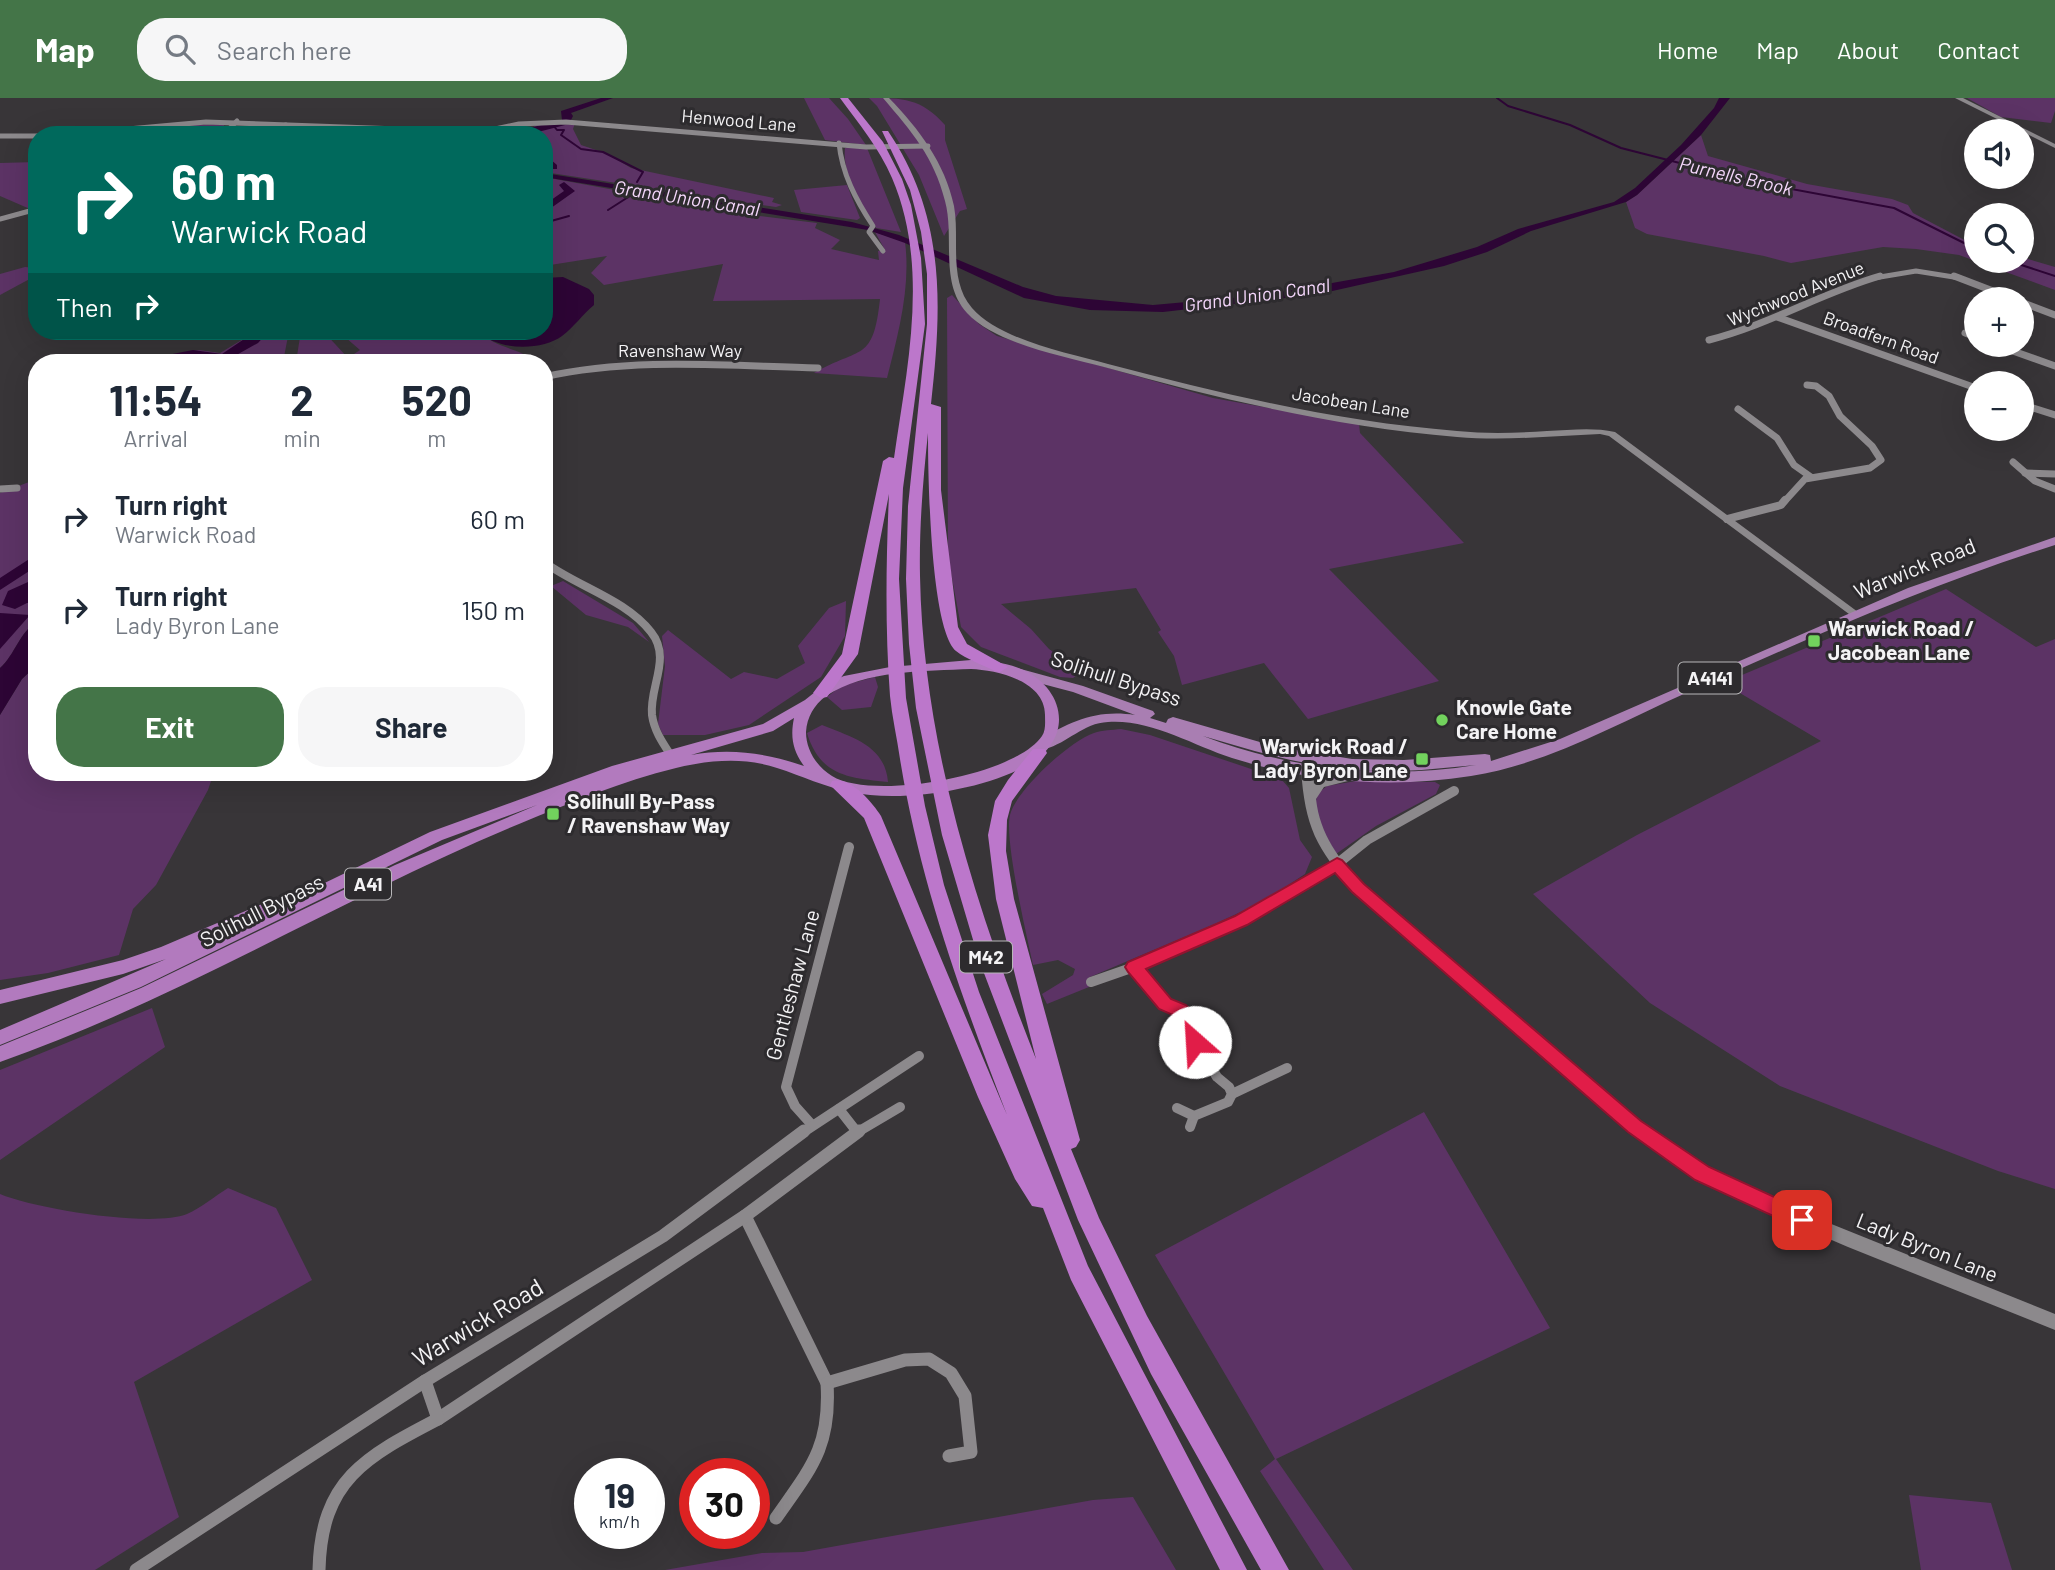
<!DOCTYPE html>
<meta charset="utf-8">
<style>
:root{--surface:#fff;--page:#f6f6f7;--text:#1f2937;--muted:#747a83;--accent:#447548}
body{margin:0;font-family:Barlow,sans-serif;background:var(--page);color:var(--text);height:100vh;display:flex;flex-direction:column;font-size:26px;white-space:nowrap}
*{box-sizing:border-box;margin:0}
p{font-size:23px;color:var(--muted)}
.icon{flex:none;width:38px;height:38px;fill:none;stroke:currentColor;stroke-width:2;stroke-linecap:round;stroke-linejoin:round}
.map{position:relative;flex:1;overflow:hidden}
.details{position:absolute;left:28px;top:256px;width:525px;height:427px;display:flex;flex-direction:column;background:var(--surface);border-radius:28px;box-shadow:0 7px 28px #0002}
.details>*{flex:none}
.hud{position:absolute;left:28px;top:28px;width:525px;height:214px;border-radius:28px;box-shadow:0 7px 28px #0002;background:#00695c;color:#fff;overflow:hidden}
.tools{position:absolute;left:1964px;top:21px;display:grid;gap:14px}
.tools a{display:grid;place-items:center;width:70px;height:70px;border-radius:50%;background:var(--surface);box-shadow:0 7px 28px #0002;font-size:35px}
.speed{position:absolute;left:574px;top:1360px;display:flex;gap:14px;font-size:35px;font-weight:700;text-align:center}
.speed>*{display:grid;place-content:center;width:91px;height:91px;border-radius:50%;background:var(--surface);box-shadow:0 7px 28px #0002;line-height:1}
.speed small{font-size:18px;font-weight:400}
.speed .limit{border:10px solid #d22;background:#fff;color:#111}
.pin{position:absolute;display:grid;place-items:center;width:60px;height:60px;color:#fff;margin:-30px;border-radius:14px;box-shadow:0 4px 10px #0006}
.me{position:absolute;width:77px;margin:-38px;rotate:334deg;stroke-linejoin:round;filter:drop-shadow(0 0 5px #0008)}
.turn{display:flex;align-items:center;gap:24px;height:147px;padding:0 28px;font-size:32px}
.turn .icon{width:91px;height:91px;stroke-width:2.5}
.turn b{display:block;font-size:49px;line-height:60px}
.then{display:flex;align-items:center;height:66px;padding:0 28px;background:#0003;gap:14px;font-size:26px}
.eta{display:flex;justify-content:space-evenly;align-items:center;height:119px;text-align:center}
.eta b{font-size:42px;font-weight:700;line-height:49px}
.cta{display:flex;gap:14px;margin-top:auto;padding:14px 28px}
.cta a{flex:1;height:80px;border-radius:28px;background:var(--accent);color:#fff;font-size:28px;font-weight:700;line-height:80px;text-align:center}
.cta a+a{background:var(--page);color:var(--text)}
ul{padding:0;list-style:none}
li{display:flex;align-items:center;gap:21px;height:91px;padding:0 28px}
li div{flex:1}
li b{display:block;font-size:26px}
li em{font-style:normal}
header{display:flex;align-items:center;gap:42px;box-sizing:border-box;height:98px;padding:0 35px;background:var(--accent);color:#fff}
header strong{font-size:33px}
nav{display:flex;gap:38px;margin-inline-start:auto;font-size:24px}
.search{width:490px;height:63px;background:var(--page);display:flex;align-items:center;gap:18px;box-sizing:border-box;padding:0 24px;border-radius:28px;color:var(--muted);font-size:26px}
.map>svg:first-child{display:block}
</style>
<header>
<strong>Map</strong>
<div class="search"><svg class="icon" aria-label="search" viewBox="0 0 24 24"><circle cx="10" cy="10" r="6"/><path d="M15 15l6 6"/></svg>Search here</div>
<nav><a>Home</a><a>Map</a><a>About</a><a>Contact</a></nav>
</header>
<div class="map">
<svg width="2055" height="1472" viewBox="0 0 2055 1472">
<rect width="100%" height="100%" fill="#383538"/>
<g fill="#5c3365">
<path d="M804 0H829L848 21 866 47 825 42Z"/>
<path d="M869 0C903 0 921 0 945 27V42L967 111 960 113 944 138 919 77 877 8Z"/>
<path d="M1967 0H2055V13L2051 25 2001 19Z"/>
<path d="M536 25H575L573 31 581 47 608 56 631 70 769 99 774 100 772 104 782 107 776 109 544 74V37H530Z"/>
<path d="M225 26 217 37H154L164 28Z"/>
<path d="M1701 37 1708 58 1807 86 1892 101 1908 107 1913 115 1976 148V163H2021V159L2055 169V192L1959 157 1916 151 1883 149 1791 165 1764 158 1647 136 1635 130 1626 104 1637 97Z"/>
<path d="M851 49 867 50 901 134 876 130C862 106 842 78 845 50Z"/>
<path d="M37 64V109L30 111 0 98V65Z"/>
<path d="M544 79 751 117 817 125 815 130 840 142 831 151 879 162 878 153 885 152 875 134 905 144C911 189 898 237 887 280L814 275C861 248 873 265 880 201L713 203 723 166 604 187 591 175 607 158 544 168Z"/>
<path d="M847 87 860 120 857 122 801 114 794 92Z"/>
<path d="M25 169 37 170V177L0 197V176Z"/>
<path d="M952 197 979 226 997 238 1213 300 1359 326 1360 335 1464 445 1329 471 1439 583 1308 621 1264 565 1182 587 1174 558 1158 534 1161 532 1136 490 1001 506 1031 531 1049 551 1073 568 1077 577 1073 580 1060 579 981 549 961 529 948 458 947 200Z"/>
<path d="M250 233H289L283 264H111L116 260 146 257 163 258 199 252 220 255 250 237Z"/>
<path d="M301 233H323L348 260 360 252 338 233H479C494 250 520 250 537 264H296Z"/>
<path d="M37 381V524C20 533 15 557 0 570V395Z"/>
<path d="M563 483 633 525 649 544 628 529 586 517 551 488Z"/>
<path d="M1946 491 2036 549 2055 541V1091L1998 1073 1780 988 1650 905 1533 796 1637 737 1821 643 1723 585Z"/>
<path d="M846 503 845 538 821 579 749 627 705 637H663L658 626 665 568 662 538 668 532 731 581 744 574 777 581 805 565 798 548 829 510Z"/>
<path d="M37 567V674H214L208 692 156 787 133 811 119 857 48 875 0 882V617L22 581Z"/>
<path d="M875 579 878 589 871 609 842 612 827 599 841 588Z"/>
<path d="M822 627C851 639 885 647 888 684 849 680 820 678 807 635Z"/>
<path d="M1121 631 1150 637 1281 681 1289 690 1300 742 1312 759 1305 776 1264 803 1215 826 1090 879 1089 889 1047 906 1042 896 1073 877 1075 871 1058 862 1033 867C1027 838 1004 742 1010 717 1016 692 1070 643 1094 635 1102 632 1112 632 1121 631Z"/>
<path d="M1356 683 1435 684 1440 687 1436 696 1376 728 1336 756 1314 716 1317 696 1327 688Z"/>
<path d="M152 910 165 949 0 1062V972Z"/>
<path d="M1424 1014 1550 1230 1276 1361 1353 1472H1324L1260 1373 1275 1361 1155 1157Z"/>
<path d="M228 1090 276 1110 312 1182 134 1284 179 1419 95 1472H0V1096C36 1111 152 1130 187 1116 201 1110 215 1098 228 1090Z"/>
<path d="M1909 1397 1991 1405 2012 1472H1921Z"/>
<path d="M1133 1399 1176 1472H665L762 1455 803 1454 1093 1402Z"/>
</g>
<g fill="#2d0535">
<path d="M1719 0H1730L1701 37 1637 97 1626 104 1531 133 1487 154 1444 168 1319 196 1163 214 1090 212 1024 200 905 145 868 132 544 79V75L852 124 899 137 1023 189 1056 198 1153 207 1265 197 1394 174 1477 149 1518 131 1614 104 1635 90 1681 47 1714 10Z"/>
<path d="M563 179 589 191 594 197V207C582 217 574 229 562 238 542 253 496 253 479 233H544V180Z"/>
<path d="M37 480V504L27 505 15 511 2 507 8 493Z"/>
<path d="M0 515 30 517 0 551Z"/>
<path d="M37 524V567L22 581 0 617V570C15 557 20 533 37 524Z"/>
</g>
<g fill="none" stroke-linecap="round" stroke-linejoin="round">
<g stroke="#2d0535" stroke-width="2">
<path d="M1497 0 1508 8 1570 27 1621 50 1754 84 1894 110 1976 151"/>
<path d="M553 27 557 32H564L561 37 581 51 603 54 643 74 637 84"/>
<path d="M608 112 633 96"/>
<path d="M544 125 569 118"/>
<path d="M2009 163 2055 178"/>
</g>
<g fill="#2d0535" fill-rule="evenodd">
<path d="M601 0H613L571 15 573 18 569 26 538 34 539 37H529V30L562 22 561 13Z"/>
<path d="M544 56 557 67V71H549L544 66Z"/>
<path d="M564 84 575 93 544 115V107L564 93 559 87Z"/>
<path d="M256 233H269L258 245 224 264 193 260 171 264H115L132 258 152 260 193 252 222 256Z"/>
<path d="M37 456V468L0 492V480Z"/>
</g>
<g stroke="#8c898c" stroke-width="5">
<path d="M61 37 206 24 481 34 519 26 566 24 866 49 928 48"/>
<path d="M223 37 237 23"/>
<path d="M255 37 286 27"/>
<path d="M0 38H37"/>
<path d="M839 45C842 76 856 102 873 128L869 134 883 153"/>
<path d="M0 121 37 111"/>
<path d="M1874 180 1916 173 1960 180"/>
</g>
<g stroke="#8c898c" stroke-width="7">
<path d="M1954 178 2014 201"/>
<path d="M2021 204 2055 217"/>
<path d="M1777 219 1976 290"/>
<path d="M1965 235 1976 239"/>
<path d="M1709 242C1769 227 1821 195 1880 178"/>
<path d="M1996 247 2055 268"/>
<path d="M544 279C633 259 727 268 818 270"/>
<path d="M2021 306 2055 317"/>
<path d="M1738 311 1777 340 1794 367 1811 379"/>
<path d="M2013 364 2035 383 2055 391"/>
<path d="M2025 375 2055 376"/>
<path d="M0 391 17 390"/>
<path d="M1784 404 1805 381 1870 370 1881 362 1872 348 1840 318 1829 298 1816 288 1807 287"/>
</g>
<g stroke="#8c898c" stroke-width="8">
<path d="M1727 421 1781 407 1785 402"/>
<path d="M544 464C578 489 625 501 651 534 672 560 649 589 652 617 654 632 662 644 670 656"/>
</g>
<g stroke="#8c898c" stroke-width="10">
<path d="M1134 869 1165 906 1179 912 1188 922 1195 944 1217 979 1229 989 1232 996 1228 1004 1194 1018 1190 1029"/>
<path d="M1091 884 1134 869 1242 822 1337 766 1367 742 1454 693"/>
<path d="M1232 996 1287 970"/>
<path d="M1177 1010 1194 1018"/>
<path d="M839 1011 857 1034"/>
<path d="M812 1027 795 1008 786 989 849 749"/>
<path d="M802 1035 919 958"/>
<path d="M856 1035 900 1009"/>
</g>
<g stroke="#8c898c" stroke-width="13">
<path d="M745 1118 827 1285 905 1262 929 1261 951 1275 965 1298 971 1354 949 1358"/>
<path d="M438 1321 745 1118 859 1033"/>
<path d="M776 1420C811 1370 831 1349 827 1285"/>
<path d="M136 1472 425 1283 663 1138 804 1033"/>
<path d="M319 1472C321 1382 365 1359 438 1321L425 1283"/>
</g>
<g fill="#8c898c" fill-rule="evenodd">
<path d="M883 0H889C919 31 945 65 954 108 960 141 948 182 972 210 1000 242 1068 255 1108 266 1222 296 1339 324 1457 333 1487 336 1517 335 1547 333 1570 332 1593 329 1615 334L1862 517 1857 520 1853 519 1609 338 1600 336C1552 338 1505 343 1457 339 1337 329 1219 301 1104 269 1063 258 996 246 967 215 939 184 955 140 945 103 934 59 912 34 883 0Z"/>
<path d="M1955 0H1963L2055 46V50Z"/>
<path d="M1307 667 1313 671 1314 686 1316 683 1348 675 1354 679 1352 682 1324 689 1316 701C1320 737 1339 760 1362 787L1639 1023 1707 1070 1769 1101 2055 1216V1232L1848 1149 1759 1111 1697 1080 1629 1033 1354 793C1316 750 1305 729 1301 671Z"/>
</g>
<path fill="#a97eb2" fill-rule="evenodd" d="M2055 439V447C1928 487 1807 541 1686 595 1617 626 1547 666 1471 678 1391 691 1308 684 1232 660 1192 647 1151 621 1108 624 1083 625 1068 645 1045 651L1038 646 1040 642C1070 623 1098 611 1135 617L1073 594 1012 578 1010 575 1017 570 1083 588 1153 613 1155 616 1150 620 1166 625 1168 621 1173 619 1274 648 1352 661 1404 662 1485 656 1490 657 1491 663 1560 641 1908 490ZM1203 638C1260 655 1318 672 1378 673 1411 674 1444 670 1476 667 1384 682 1290 671 1203 638Z"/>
<path fill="#b27abe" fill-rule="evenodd" d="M971 562C988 563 1005 564 1021 571 1065 590 1074 639 1031 665 986 692 902 705 850 694 825 689 802 678 777 670 745 659 709 662 676 670 622 683 570 705 519 726 343 799 180 901 0 964V948L141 890 395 767 537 707 442 742 141 889 0 947V932L166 861 123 876 0 906V892L123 862 161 849 269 803 277 808 430 734 612 668 763 626 805 602 825 586 844 578 890 569ZM971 571C997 572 1045 583 1045 617 1045 624 1046 632 1042 638 1015 678 872 703 832 678 817 669 806 652 806 634 807 619 814 607 826 598 865 572 925 573 971 571ZM794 620C790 639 793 653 804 668 766 655 731 650 691 657L773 633Z"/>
<g fill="#bc77cb" fill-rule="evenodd">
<path d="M840 0H848L883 44 902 81 911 107 921 160 925 226 903 390 899 481 906 600 925 708 944 787 979 894 1088 1168 1247 1472H1220L1071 1182 1043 1110 1032 1108 1015 1081 978 999 864 720 830 687 832 683C850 678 872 704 881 718L1007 1017C962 900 920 785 900 661 897 640 892 619 890 598 885 531 886 463 889 396L858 556 827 599 821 600 813 595 842 556 883 363 889 359 894 360C907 269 930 169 892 80 879 50 859 26 840 0Z"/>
<path d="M882 33H888C946 119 942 208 931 306L941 309V392L958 529 967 546 1008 569 1000 574 995 573C983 567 966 561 956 553 930 530 928 373 928 335 923 382 919 430 920 478 923 645 975 807 1036 961L996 801 988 737 995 703 1008 682 1033 651H1045L1047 655 1012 703 1007 722 1006 753 1014 801 1080 1042 1076 1049 1071 1051 1099 1120 1147 1218 1289 1472H1261L1151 1276 1078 1122 979 862 942 737 916 610 909 546 906 481 908 408 927 226V176L921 134 910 92Z"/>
</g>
</g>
<path fill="#e11d48" stroke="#92132f" stroke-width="2" d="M1337 760 1342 762 1364 786 1641 1023 1709 1069 1809 1115 1812 1122 1809 1128 1802 1131 1795 1128 1695 1082 1628 1034 1352 794 1335 775 1247 827 1146 871 1171 901 1186 907 1195 917 1205 944 1202 950 1195 952 1189 950 1180 926 1173 917 1159 911 1128 874 1125 869 1128 864 1235 818Z"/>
<g fill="#72d25d" stroke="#2d2b2e" stroke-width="2.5">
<rect x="1807" y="536" width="14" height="14" rx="3.5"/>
<circle cx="1442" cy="622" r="7"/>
<rect x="1415" y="654" width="14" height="14" rx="3.5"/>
<rect x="546" y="709" width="14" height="14" rx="3.5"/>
</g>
<g text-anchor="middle" stroke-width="6" stroke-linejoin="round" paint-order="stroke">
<g font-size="18" fill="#f4f3f5" stroke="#2d2b2e">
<text transform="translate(739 23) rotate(5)" y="6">Henwood Lane</text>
<text transform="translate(1796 196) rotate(-22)" y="6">Wychwood Avenue</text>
<text transform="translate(1881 240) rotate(20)" y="6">Broadfern Road</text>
<text x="680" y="259">Ravenshaw Way</text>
<text transform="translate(1351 305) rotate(9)" y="6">Jacobean Lane</text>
</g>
<g font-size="19" font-style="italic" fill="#f5d7fc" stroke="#2d2b2e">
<text transform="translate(1736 78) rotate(13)" y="7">Purnells Brook</text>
<text transform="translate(687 100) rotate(9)" y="7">Grand Union Canal</text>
<text transform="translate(1257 197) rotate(-8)" y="7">Grand Union Canal</text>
</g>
<g fill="#2d2b2e" stroke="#b8b7b9" stroke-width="2">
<rect x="1678.5" y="564.5" width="63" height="31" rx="5"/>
<rect x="345" y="770.5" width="46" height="31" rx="5"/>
<rect x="960" y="843.5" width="52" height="31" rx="5"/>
</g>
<g font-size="19" font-weight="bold" fill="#f4f3f5">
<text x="1710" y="587">A4141</text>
<text x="368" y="793">A41</text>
<text x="986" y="866">M42</text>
</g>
<g font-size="21" fill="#f4f3f5" stroke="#2d2b2e">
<text transform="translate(1915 471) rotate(-22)" y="7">Warwick Road</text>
<text transform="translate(1116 581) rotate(18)" y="7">Solihull Bypass</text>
<text transform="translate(262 813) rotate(-27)" y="7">Solihull Bypass</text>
<text transform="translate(793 887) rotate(-75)" y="7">Gentleshaw Lane</text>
<text transform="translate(1927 1150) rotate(22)" y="7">Lady Byron Lane</text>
</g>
<g font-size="21" font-weight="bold" fill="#f4f3f5" stroke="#2d2b2e" text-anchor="start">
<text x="1828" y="538">Warwick Road /<tspan x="1828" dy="24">Jacobean Lane</tspan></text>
<text x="1456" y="617">Knowle Gate<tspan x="1456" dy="24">Care Home</tspan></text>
<text x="1408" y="656" text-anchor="end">Warwick Road /<tspan x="1408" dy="24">Lady Byron Lane</tspan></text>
<text x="567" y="711">Solihull By-Pass<tspan x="567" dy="24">/ Ravenshaw Way</tspan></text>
</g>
<g font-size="24" fill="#f4f3f5" stroke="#2d2b2e">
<text transform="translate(478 1225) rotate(-31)" y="8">Warwick Road</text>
</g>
</g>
</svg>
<div class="tools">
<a><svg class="icon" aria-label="sound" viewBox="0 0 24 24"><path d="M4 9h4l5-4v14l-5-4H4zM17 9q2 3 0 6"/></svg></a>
<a><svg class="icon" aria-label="search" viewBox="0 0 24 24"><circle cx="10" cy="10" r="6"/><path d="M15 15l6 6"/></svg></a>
<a>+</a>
<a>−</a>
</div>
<div class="speed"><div>19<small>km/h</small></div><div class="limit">30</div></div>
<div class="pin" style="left:1802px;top:1122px;background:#d93025"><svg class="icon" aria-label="arrive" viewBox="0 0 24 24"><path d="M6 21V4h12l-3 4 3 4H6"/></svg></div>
<svg class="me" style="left:1195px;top:944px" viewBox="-20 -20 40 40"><circle r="19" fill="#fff"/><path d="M0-13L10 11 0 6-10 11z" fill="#e11d48"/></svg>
<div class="hud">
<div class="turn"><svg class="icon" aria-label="right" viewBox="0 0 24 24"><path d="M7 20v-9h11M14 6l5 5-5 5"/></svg><div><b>60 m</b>Warwick Road</div></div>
<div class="then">Then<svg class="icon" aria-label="right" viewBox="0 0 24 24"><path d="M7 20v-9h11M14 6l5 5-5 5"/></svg></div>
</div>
<section class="details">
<div class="eta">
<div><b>11:54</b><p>Arrival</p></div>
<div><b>2</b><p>min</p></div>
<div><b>520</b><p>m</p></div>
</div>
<ul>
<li><svg class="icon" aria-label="right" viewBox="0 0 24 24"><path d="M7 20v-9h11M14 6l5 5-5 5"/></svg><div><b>Turn right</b><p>Warwick Road</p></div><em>60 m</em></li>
<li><svg class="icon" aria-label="right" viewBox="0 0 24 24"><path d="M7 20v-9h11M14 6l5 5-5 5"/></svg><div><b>Turn right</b><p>Lady Byron Lane</p></div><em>150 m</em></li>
</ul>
<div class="cta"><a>Exit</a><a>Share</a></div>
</section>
</div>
